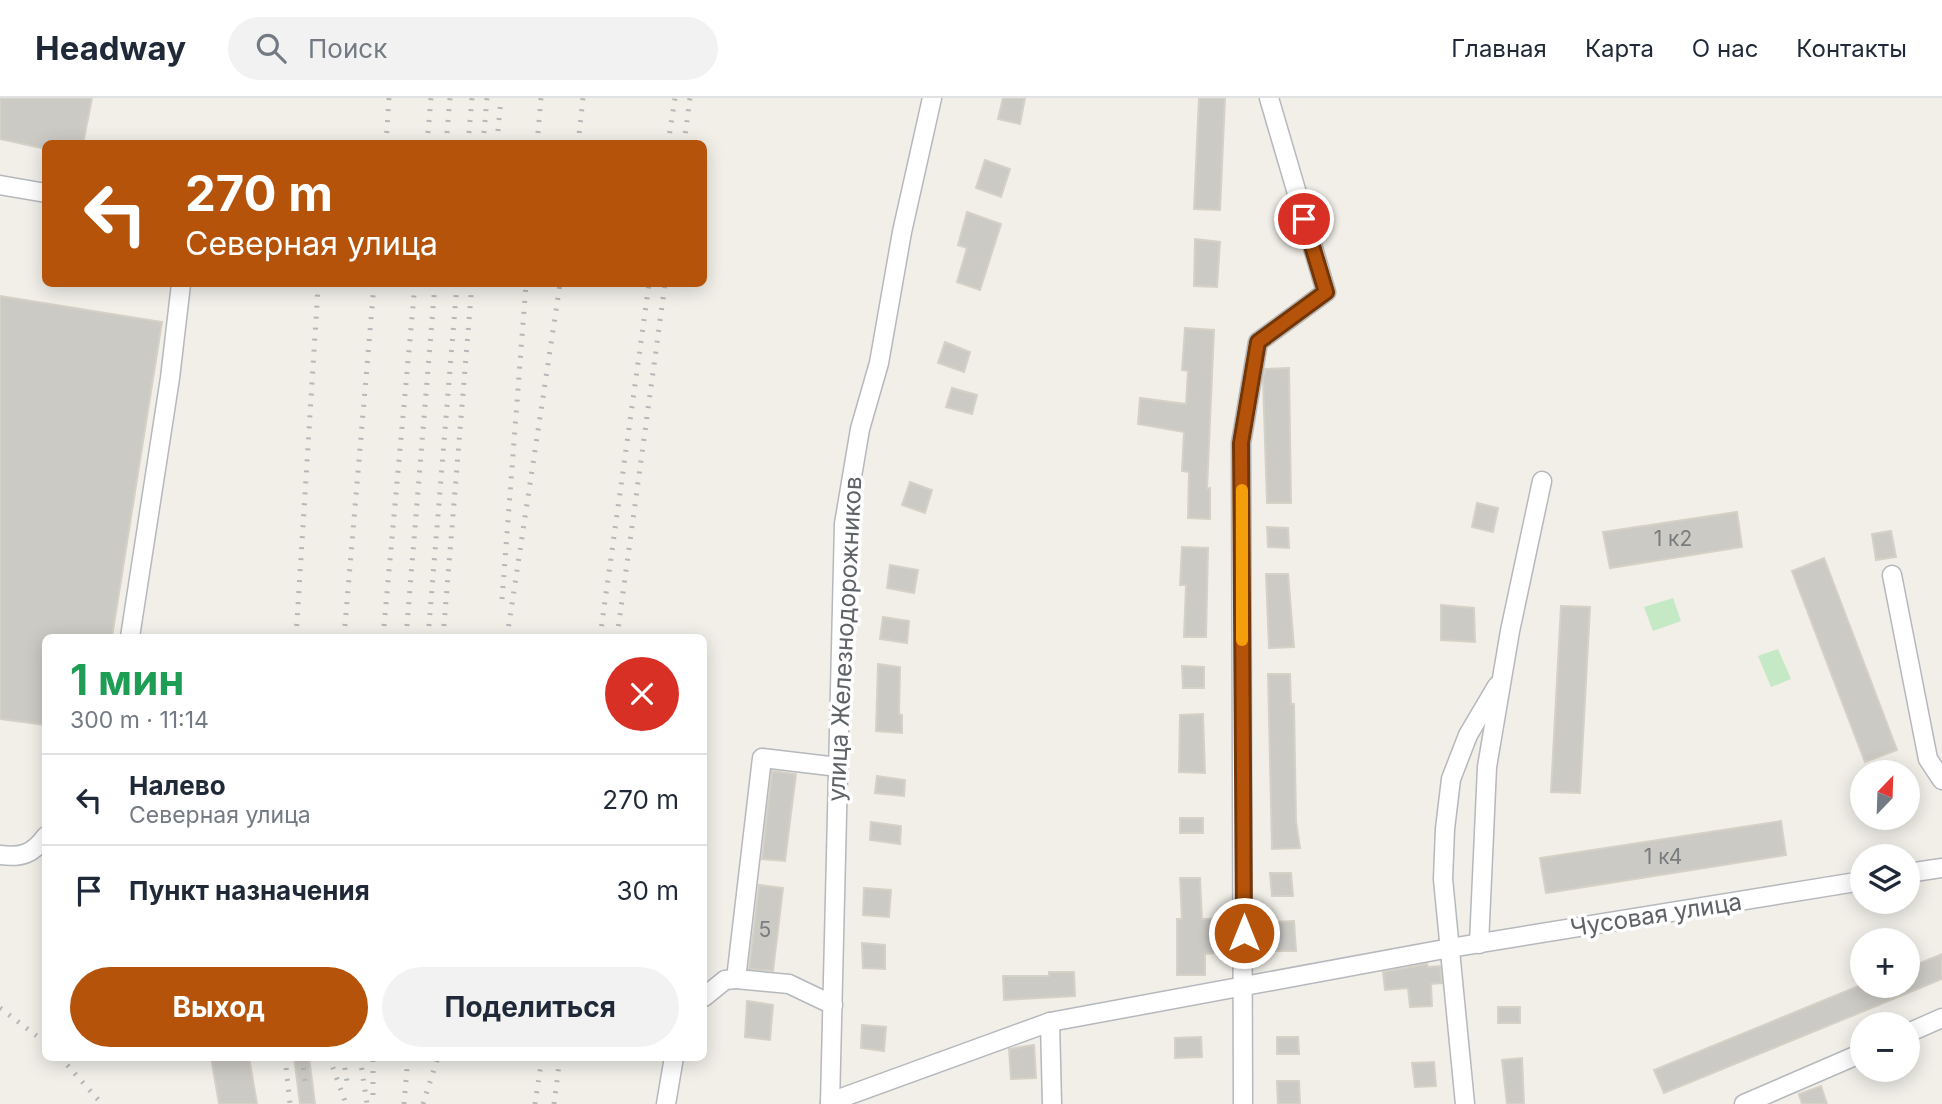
<!DOCTYPE html>
<html lang="ru">
<meta charset="utf-8">
<style>
:root{--surface:#fff;--page:#f2f2f3;--text:#1f2937;--muted:#747a83;--line:#e0e1e3;--accent:#b45309}
body{margin:0;font-family:Inter,sans-serif;background:var(--page);color:var(--text);height:100vh;display:flex;flex-direction:column;font-size:26px;white-space:nowrap}
*{box-sizing:border-box;margin:0}
p{font-size:23px;color:var(--muted)}
.icon{flex:none;width:38px;height:38px;fill:none;stroke:currentColor;stroke-width:2;stroke-linecap:round;stroke-linejoin:round}
.map{position:relative;flex:1;overflow:hidden}
.drawer{position:absolute;left:42px;top:536px;width:665px;height:427px;display:flex;flex-direction:column;background:var(--surface);border-radius:10px;box-shadow:0 4px 18px #0003}
.drawer>*{flex:none}
.hud{position:absolute;left:42px;top:42px;width:665px;height:147px;border-radius:10px;box-shadow:0 4px 18px #0003;background:#b45309;color:#fff;overflow:hidden}
.needle{width:46px;rotate:23deg}
.fabs{position:absolute;left:1850px;top:662px;display:grid;gap:14px}
.fabs a{display:grid;place-items:center;width:70px;height:70px;border-radius:50%;background:var(--surface);box-shadow:0 4px 18px #0003;font-size:35px}
.pin{position:absolute;display:grid;place-items:center;width:60px;height:60px;color:#fff;margin:-30px;border:4px solid #fff;border-radius:50%;box-shadow:0 2px 7px #0007}
.me{position:absolute;width:77px;margin:-38px;rotate:0deg;stroke-linejoin:round;filter:drop-shadow(0 0 5px #0008)}
.turn{display:flex;align-items:center;gap:24px;height:147px;padding:0 28px;font-size:32px}
.turn .icon{width:91px;height:91px;stroke-width:2.5}
.turn b{display:block;font-size:49px;line-height:60px}
.round{display:grid;place-items:center;flex:none;width:74px;height:74px;border-radius:37px;background:var(--page)}
.head{display:flex;align-items:center;justify-content:space-between;height:119px;padding:0 28px}
h1{font-size:42px;font-weight:700;line-height:52px;color:#1e9e55}
.primary-button{display:flex;gap:14px;margin-top:auto;padding:14px 28px}
.primary-button a{flex:1;height:80px;border-radius:42px;background:var(--accent);color:#fff;font-size:28px;font-weight:700;line-height:80px;text-align:center}
.primary-button a+a{background:var(--page);color:var(--text)}
ul{padding:0;list-style:none}
li{display:flex;align-items:center;gap:21px;height:91px;padding:0 28px;border-top:2px solid var(--line)}
li div{flex:1}
li b{display:block;font-size:26px}
li em{font-style:normal}
header{display:flex;align-items:center;gap:42px;box-sizing:border-box;height:98px;padding:0 35px;background:var(--surface);border-bottom:2px solid var(--line)}
header strong{font-size:33px}
nav{display:flex;gap:38px;margin-inline-start:auto;font-size:24px}
.search{width:490px;height:63px;background:var(--page);display:flex;align-items:center;gap:18px;box-sizing:border-box;padding:0 24px;border-radius:38px;color:var(--muted);font-size:26px}
.map>svg:first-child{display:block}
</style>
<header>
<strong>Headway</strong>
<div class="search"><svg class="icon" aria-label="search" viewBox="0 0 24 24"><circle cx="10" cy="10" r="6"/><path d="M15 15l6 6"/></svg>Поиск</div>
<nav><a>Главная</a><a>Карта</a><a>О нас</a><a>Контакты</a></nav>
</header>
<div class="map">
<svg width="1942" height="1006" viewBox="0 0 1942 1006">
<rect width="100%" height="100%" fill="#f1efe8"/>
<g fill="#c5e8c5">
<path d="M1673 500 1681 523 1653 533 1644 509Z"/>
<path d="M1778 551 1791 581 1771 589 1758 558Z"/>
</g>
<g fill="#cccac5" stroke="#d6d1c6" stroke-width="2">
<path d="M0 0H92L83 46H46V51L0 41Z"/>
<path d="M1003 0H1025L1020 26 998 21Z"/>
<path d="M1199 0H1225L1220 112 1194 111Z"/>
<path d="M985 62 1010 71 1001 99 976 90Z"/>
<path d="M967 114 1001 126 980 192 957 184 967 150 958 147Z"/>
<path d="M1195 141 1220 144 1217 189 1194 188Z"/>
<path d="M0 198 162 224 112 539H46V627L0 621Z"/>
<path d="M1185 230 1214 232 1207 391 1210 390V421L1188 420 1189 374 1182 373 1184 334 1138 326 1140 300 1186 306 1188 273 1182 272Z"/>
<path d="M945 244 970 254 964 274 938 265Z"/>
<path d="M1289 270 1291 405H1267L1263 281 1265 271Z"/>
<path d="M952 290 977 297 972 316 946 309Z"/>
<path d="M910 384 932 392 925 415 902 407Z"/>
<path d="M1477 405 1498 410 1493 434 1472 429Z"/>
<path d="M1737 414 1742 449 1610 470 1603 434Z"/>
<path d="M1267 429 1288 430 1289 450 1268 449Z"/>
<path d="M1891 433 1896 459 1876 462 1872 436Z"/>
<path d="M1182 449 1208 450 1206 539H1184L1186 487H1180Z"/>
<path d="M1824 460 1897 652 1865 664 1792 473Z"/>
<path d="M890 467 918 472 914 495 887 490Z"/>
<path d="M1266 476H1288L1294 549 1269 550Z"/>
<path d="M1441 507 1474 510 1475 544 1441 542Z"/>
<path d="M1561 508 1590 509 1580 695 1551 694Z"/>
<path d="M883 519 909 523 907 545 880 541Z"/>
<path d="M878 566 900 569 899 616 902 617V635L876 633Z"/>
<path d="M1182 568 1204 569V590H1183Z"/>
<path d="M1268 576H1290L1291 606H1294L1296 724 1300 750 1272 751Z"/>
<path d="M1203 616 1205 675 1179 674 1180 617Z"/>
<path d="M772 673 796 676 785 763 762 761Z"/>
<path d="M877 678 905 682 904 698 875 695Z"/>
<rect x="1180" y="720" width="23" height="15"/>
<path d="M1781 723 1786 757 1546 795 1540 760Z"/>
<path d="M871 724 901 728 900 746 870 742Z"/>
<path d="M1270 775H1291L1293 798H1272Z"/>
<path d="M1180 780H1200L1202 821H1214V855L1205 856V877H1177V821H1182Z"/>
<path d="M759 787 783 790 773 873 749 871Z"/>
<path d="M864 790 891 792 889 819 863 817Z"/>
<path d="M1294 823 1296 853H1275L1273 824Z"/>
<path d="M862 845 885 847V871L863 870Z"/>
<path d="M1942 856V881L1664 995 1654 972 1861 887H1908V870Z"/>
<path d="M1427 866 1428 869 1440 868 1442 885 1431 886 1432 908 1410 909 1408 890 1385 892 1383 874Z"/>
<path d="M1049 874H1074L1075 898 1004 902 1003 878H1049Z"/>
<path d="M747 903 773 907 770 942 745 939Z"/>
<rect x="1498" y="909" width="22" height="16"/>
<path d="M862 927 886 929 884 953 861 950Z"/>
<path d="M1201 939 1202 959 1175 960V940Z"/>
<path d="M1277 939H1298L1299 956H1277Z"/>
<path d="M1034 947 1036 980 1011 981 1009 951Z"/>
<path d="M211 959H249L257 1006H219Z"/>
<path d="M294 959H309L315 1006H300Z"/>
<path d="M1522 960 1524 1006H1507L1502 962Z"/>
<path d="M1434 964 1436 988 1415 989 1412 965Z"/>
<path d="M1277 983H1299L1300 1006H1278Z"/>
<path d="M1821 988 1827 1006H1802L1799 996Z"/>
</g>
<g fill="none" stroke-linecap="round" stroke-linejoin="round">
<g stroke="#b5b8bc" stroke-width="21">
<g id="minor">
<path d="M0 87 46 95"/>
<path d="M1892 477 1928 661 1942 682"/>
<path d="M130 539 170 280 181 186"/>
<path d="M0 757C21 760 33 756 46 738"/>
<path d="M1908 775 1942 770"/>
<path d="M1479 846 1487 669 1510 533 1542 383"/>
<path d="M704 899 725 882 736 881"/>
<path d="M833 907 789 886 736 881 762 660 838 669"/>
<path d="M1050 924 1052 1006"/>
<path d="M1908 935 1942 920"/>
<path d="M830 1004 1050 924 1450 850 1862 783"/>
<path d="M666 1006 674 959"/>
<path d="M830 1006 844 426 860 331 879 265 902 134 932 0"/>
<path d="M1243 1006 1241 345 1258 244 1326 194 1269 0"/>
<path d="M1465 1006 1443 781 1445 731 1451 681 1468 637 1497 588"/>
<path d="M1744 1006 1862 955"/>
</g>
</g>
<use href="#minor" stroke="#fff" stroke-width="18"/>
<g stroke="#b6b7b8" stroke-width="5" stroke-dasharray="2 9" stroke-linecap="butt">
<path d="M498 33 501 0"/>
<path d="M386 46 389 0"/>
<path d="M427 46 431 0"/>
<path d="M446 46 450 0"/>
<path d="M468 46 472 0"/>
<path d="M483 46 487 0"/>
<path d="M537 46 541 0"/>
<path d="M578 46 583 0"/>
<path d="M668 46 675 0"/>
<path d="M684 46 690 0"/>
<path d="M502 501 526 186"/>
<path d="M296 539 318 190"/>
<path d="M344 539 374 186"/>
<path d="M383 539 415 186"/>
<path d="M406 539 435 186"/>
<path d="M428 539 457 186"/>
<path d="M443 539 472 186"/>
<path d="M507 539 560 186"/>
<path d="M600 539 649 186"/>
<path d="M617 539 665 186"/>
<path d="M0 910 46 945"/>
<path d="M60 959 102 1006"/>
<path d="M285 959 290 1006"/>
<path d="M302 959 306 991"/>
<path d="M329 959 346 1006"/>
<path d="M343 959 348 989"/>
<path d="M360 959 367 1006"/>
<path d="M373 997V959"/>
<path d="M404 1006 408 959"/>
<path d="M423 1006 438 959"/>
<path d="M535 1006 542 959"/>
<path d="M554 1006 560 959"/>
</g>
</g>
<g fill="none" stroke-linecap="round" stroke-linejoin="round">
<g stroke="#753606" stroke-width="18">
<path id="route" d="M1244 835 1241 345 1258 244 1326 194 1304 121"/>
</g>
<use href="#route" stroke="#b45309" stroke-width="12"/>
<path stroke="#f59e0b" stroke-width="12" d="M1242 392V542"/>
</g>
<g text-anchor="middle" stroke-width="7" stroke-linejoin="round" paint-order="stroke">
<g font-size="21" fill="#7a7d7f">
<text x="1673" y="448">1 к2</text>
<text x="1663" y="766">1 к4</text>
<text x="765" y="839">5</text>
</g>
<g font-size="24" fill="#5f6368" stroke="#fff">
<text transform="translate(845 541) rotate(-87)" y="8">улица Железнодорожников</text>
<text transform="translate(1656 817) rotate(-9)" y="8">Чусовая улица</text>
</g>
</g>
</svg>
<div class="fabs">
<a><svg class="needle" viewBox="-14 -14 28 28"><path d="M0-13l5 13h-10z" fill="#e53935"/><path d="M0 13l5-13h-10z" fill="#747a83"/></svg></a>
<a><svg class="icon" aria-label="layers" viewBox="0 0 24 24"><path d="M12 4l9 5-9 5-9-5zM3 14l9 5 9-5"/></svg></a>
<a>+</a>
<a>−</a>
</div>
<div class="pin" style="left:1304px;top:121px;background:#d93025"><svg class="icon" aria-label="arrive" viewBox="0 0 24 24"><path d="M6 21V4h12l-3 4 3 4H6"/></svg></div>
<svg class="me" style="left:1244px;top:835px" viewBox="-20 -20 40 40"><circle r="17" fill="#b45309" stroke="#fff" stroke-width="3"/><path d="M0-11L8 9 0 5-8 9z" fill="#fff"/></svg>
<div class="hud">
<div class="turn"><svg class="icon" aria-label="left" viewBox="0 0 24 24"><path d="M17 20v-9H6M10 6l-5 5 5 5"/></svg><div><b>270 m</b>Северная улица</div></div>
</div>
<section class="drawer">
<div class="head"><div><h1>1 мин</h1><p>300 m · 11:14</p></div><a class="round" style="background:#d93025;color:#fff"><svg class="icon" aria-label="close" viewBox="0 0 24 24"><path d="M6 6l12 12M18 6L6 18"/></svg></a></div>
<ul>
<li><svg class="icon" aria-label="left" viewBox="0 0 24 24"><path d="M17 20v-9H6M10 6l-5 5 5 5"/></svg><div><b>Налево</b><p>Северная улица</p></div><em>270 m</em></li>
<li><svg class="icon" aria-label="arrive" viewBox="0 0 24 24"><path d="M6 21V4h12l-3 4 3 4H6"/></svg><div><b>Пункт назначения</b></div><em>30 m</em></li>
</ul>
<div class="primary-button"><a>Выход</a><a>Поделиться</a></div>
</section>
</div>
